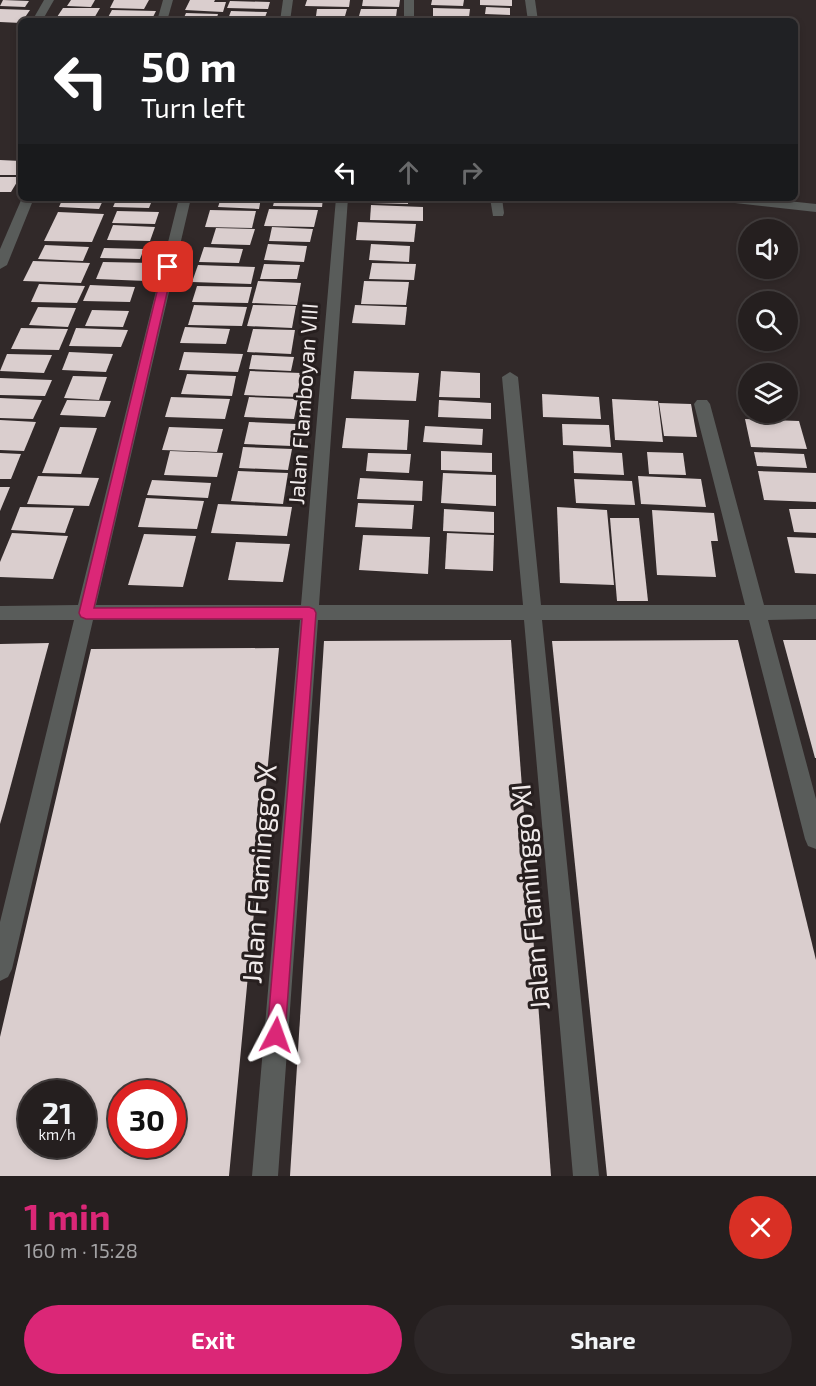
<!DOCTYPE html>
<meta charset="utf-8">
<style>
:root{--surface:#251f1f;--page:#2d2728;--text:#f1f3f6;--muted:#a3a2a4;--line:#423d3d;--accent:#db2777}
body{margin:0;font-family:"Exo 2",sans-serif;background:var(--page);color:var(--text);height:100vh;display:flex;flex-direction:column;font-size:22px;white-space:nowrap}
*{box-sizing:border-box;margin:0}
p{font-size:20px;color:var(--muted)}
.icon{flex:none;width:33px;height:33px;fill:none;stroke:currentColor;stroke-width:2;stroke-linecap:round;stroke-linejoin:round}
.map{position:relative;height:1176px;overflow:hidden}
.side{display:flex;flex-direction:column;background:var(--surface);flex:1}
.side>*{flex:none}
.banner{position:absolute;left:18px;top:18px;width:780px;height:183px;border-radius:9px;box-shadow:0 3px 9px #0003,0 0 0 2px var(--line);background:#202124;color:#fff;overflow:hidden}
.buttons{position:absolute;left:738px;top:219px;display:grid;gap:12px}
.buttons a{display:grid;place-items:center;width:60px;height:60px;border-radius:50%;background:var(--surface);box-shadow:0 3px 9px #0003,0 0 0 2px var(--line);font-size:30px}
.speed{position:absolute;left:18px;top:1080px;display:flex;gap:12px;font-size:30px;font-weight:700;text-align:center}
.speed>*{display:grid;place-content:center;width:78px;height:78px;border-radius:50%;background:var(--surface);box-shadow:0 3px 9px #0003,0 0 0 2px var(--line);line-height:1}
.speed small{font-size:15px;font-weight:400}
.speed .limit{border:9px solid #d22;background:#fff;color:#111}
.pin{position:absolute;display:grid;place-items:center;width:51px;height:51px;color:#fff;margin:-26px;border-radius:12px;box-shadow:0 3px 9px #0006}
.me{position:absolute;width:66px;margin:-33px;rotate:4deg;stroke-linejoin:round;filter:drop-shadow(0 0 4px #0008)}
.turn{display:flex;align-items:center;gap:21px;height:126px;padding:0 24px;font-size:27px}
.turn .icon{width:78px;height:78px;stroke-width:2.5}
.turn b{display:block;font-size:42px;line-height:51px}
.lanes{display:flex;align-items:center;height:57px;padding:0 24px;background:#0003;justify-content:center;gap:30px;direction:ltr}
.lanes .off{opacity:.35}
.round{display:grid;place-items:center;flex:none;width:63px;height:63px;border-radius:32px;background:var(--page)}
.summary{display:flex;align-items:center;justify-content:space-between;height:102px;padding:0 24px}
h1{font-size:36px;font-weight:700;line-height:45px;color:var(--accent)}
.primary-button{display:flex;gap:12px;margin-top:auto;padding:12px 24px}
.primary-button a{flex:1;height:69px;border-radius:36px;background:var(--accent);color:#fff;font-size:24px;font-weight:700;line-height:69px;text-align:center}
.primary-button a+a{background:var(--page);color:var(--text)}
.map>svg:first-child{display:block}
</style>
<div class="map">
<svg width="816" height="1176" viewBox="0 0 816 1176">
<rect width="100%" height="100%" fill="#312929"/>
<g fill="#dacece" fill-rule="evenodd">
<path d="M3 0 29 1 25 7 0 6Z"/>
<path d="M71 0H95L91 7 67 6Z"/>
<path d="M114 0H149L144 9 110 8Z"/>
<path d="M190 0H215L214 2H226L223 12 185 10Z"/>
<path d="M307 0H350L349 7 305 6Z"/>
<path d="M363 0H400L399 7 362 6Z"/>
<path d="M432 0H464L463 6 431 5Z"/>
<path d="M480 0H512V6L480 5Z"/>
<path d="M230 1 270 2 268 9 227 8Z"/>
<path d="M486 7 510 8V15L485 14Z"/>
<path d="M63 8H100L93 20H55Z"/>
<path d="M433 8 470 9 469 17 433 16Z"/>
<path d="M0 9 30 10 21 23 0 22Z"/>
<path d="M317 9H347L345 16H316Z"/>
<path d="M361 9H397L396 17 359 16Z"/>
<path d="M112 10 156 11 151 21H106Z"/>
<path d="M231 11 267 12 264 20 228 19Z"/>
<path d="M186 13 218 14 216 21 183 20Z"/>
<path d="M477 16 512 17V21H477Z"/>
<path d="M356 18 397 19V21H356Z"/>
<rect x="430" y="18" width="34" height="3"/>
<path d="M0 160 21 161 18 175H0Z"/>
<path d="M0 177H20L11 192H0Z"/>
<path d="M63 198H104L99 209 59 207Z"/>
<path d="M117 198H153L149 208 113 207Z"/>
<path d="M221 198H261L259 209 218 207Z"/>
<path d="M275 198H323L322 207 273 206Z"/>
<path d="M371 198H408V204L370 203Z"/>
<path d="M371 205 423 207V221L370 220Z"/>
<path d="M269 209 318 210 314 227 264 226Z"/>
<path d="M210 210 256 211 252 228 205 227Z"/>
<path d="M117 211 159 212 155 224 112 223Z"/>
<path d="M58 212 104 214 92 242 44 241Z"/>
<path d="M358 222 416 224 414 242 356 240Z"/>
<path d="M113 225 155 227 150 241 107 240Z"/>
<path d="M272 227 313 229 310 242 269 241Z"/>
<path d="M216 228 255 229 250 245 211 244Z"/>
<path d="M268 244 307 246 304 262 264 260Z"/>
<path d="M371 244 410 246 409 262 369 260Z"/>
<path d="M45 245 89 247 83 261 38 259Z"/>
<path d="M204 247 243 249 239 263 199 262Z"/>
<path d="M104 248 144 249 140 259 100 258Z"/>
<path d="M33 261 90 263 81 283 23 281Z"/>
<path d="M103 262 153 263 147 281 96 279Z"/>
<path d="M372 263 416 264 414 280 369 279Z"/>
<path d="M264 264 300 265 297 279H260Z"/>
<path d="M198 265 255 267 251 284 192 282Z"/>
<path d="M258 281 301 283 297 305 252 303Z"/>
<path d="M364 281 409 282 406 305 361 304Z"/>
<path d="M39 284 85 286 77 303 31 302Z"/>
<path d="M90 285 135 287 130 302 83 301Z"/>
<path d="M197 286 252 287 248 303 192 302Z"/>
<path d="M194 305 247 307 242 326 188 325Z"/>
<path d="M253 305 296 306 292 328 247 326Z"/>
<path d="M355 305 407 307 405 325 352 323Z"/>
<path d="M38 307 76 308 68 327 29 325Z"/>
<path d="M92 310 129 311 123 327 85 326Z"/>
<path d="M185 327 230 329 226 344 180 343Z"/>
<path d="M21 328 68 329 59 350 11 349Z"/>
<path d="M76 328 128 330 121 347 69 346Z"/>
<path d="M253 329 295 330 291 354 247 352Z"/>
<path d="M69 352 113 354 106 372 62 370Z"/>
<path d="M184 352 243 354 238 372 179 370Z"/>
<path d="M7 354 52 355 44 373 0 371Z"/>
<path d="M252 355 294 357 291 371 249 369Z"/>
<path d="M250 371 301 373 297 397 244 395Z"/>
<path d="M354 371 419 373 416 401 351 399Z"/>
<path d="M441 371 480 373V398L439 397Z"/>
<path d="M187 374 236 376 232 396 181 394Z"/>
<path d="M73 376 107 377 99 400 64 398Z"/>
<path d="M0 378 52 380 45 396 0 395Z"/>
<path d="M542 394 599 397 601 419 543 417Z"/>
<path d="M171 397 230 399 225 419 165 417Z"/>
<path d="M249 397 298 399 294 419 244 417Z"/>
<path d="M0 398 42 400 33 419 0 418Z"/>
<path d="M612 399 658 401 663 442 615 440Z"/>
<path d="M67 400 111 401 105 417 60 415Z"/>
<path d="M439 400 491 403V419L438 417Z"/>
<path d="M659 403 691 404 697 437 664 436Z"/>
<path d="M346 418 409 420 407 450 342 448Z"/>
<path d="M745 419 799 421 807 449 751 447Z"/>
<path d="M0 420 36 422 24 451 0 450Z"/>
<path d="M249 422 296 424 292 446 244 444Z"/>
<path d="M562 424 609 425 611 447 563 445Z"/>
<path d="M425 426 483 429 482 445 423 442Z"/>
<path d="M60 427 97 428 81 474 42 473Z"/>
<path d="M169 427 223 429 217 452 162 450Z"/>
<path d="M243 447 292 449 288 470 239 468Z"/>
<path d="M170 451 223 453 217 477 164 475Z"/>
<path d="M441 451 492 453V472L441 470Z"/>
<path d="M573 451 622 453 624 475 574 473Z"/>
<path d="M647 452 683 453 686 475 649 474Z"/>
<path d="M754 452 804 454 807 468 757 466Z"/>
<path d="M0 453 21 454 11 479H0Z"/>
<path d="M368 453 411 454 409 473 366 471Z"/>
<path d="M238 471 288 473 283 504 231 501Z"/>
<path d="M758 471 816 473V502L764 500Z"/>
<path d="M443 473 496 475V506L441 503Z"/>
<path d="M38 476 99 478 89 506 27 504Z"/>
<path d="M638 476 701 479 706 507 641 504Z"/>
<path d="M360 478 423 481 422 501 357 499Z"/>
<path d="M574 479 632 481 635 505 576 503Z"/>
<path d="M152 480 211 483 208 498 147 495Z"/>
<path d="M0 487H10L0 511Z"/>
<path d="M146 498 204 501 197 529 138 527Z"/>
<path d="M358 503 414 505 412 529 355 527Z"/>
<path d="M218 504 292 507 287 536 211 533Z"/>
<path d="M20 507 74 508 65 533 11 530Z"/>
<path d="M557 507 607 510 614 585 560 583Z"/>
<path d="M444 509 494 512V533L443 531Z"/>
<path d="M789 509H816V533L794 532Z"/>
<path d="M652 510 714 513 718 541H711L716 577 657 575Z"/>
<path d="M610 518H639L648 601H617Z"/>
<path d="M12 533 68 536 53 579 0 577V562Z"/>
<path d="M447 533 494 535 493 571 445 569Z"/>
<path d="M144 534 196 536 183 587 128 585Z"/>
<path d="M363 535 430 537 428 574 359 570Z"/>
<path d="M787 537 816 538V574L795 573Z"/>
<path d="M236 542 290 544 283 582 228 580Z"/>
<path d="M511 640 551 1176H290L324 641Z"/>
<path d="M738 640 816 960V1176H607L552 641Z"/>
<path d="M783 640H816V758H815Z"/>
<path d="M49 643 5 807 0 824V644Z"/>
<path d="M279 648 229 1176H0V1037L91 649ZM32 1094H82V1144H32ZM122 1094H172V1144H122Z"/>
</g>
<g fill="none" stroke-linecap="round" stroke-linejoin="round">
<g fill="#595c5a" fill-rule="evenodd">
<path d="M44 0H54L42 21H32Z"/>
<path d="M163 0H173L167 21H157Z"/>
<path d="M283 0H293L290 21H280Z"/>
<rect x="404" y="0" width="10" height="21"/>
<path d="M525 0H535L538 21H528Z"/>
<path d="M22 198H34L7 265 0 269V249Z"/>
<path d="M179 198H191L96 605H301L336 198H348L319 605H523L502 377 510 372 518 377 541 605H745L694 404 697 400H707L710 404 764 605H816V619L768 620 816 799V849L808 846 805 839 749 620H542L599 1176H573L524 620H318L278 1176H252L300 620H93L12 969 8 977 0 981V922L74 620H0V606L78 605Z"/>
<path d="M490 198H502L504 213 503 216H493Z"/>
<path d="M720 198H760L816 204V212L726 202Z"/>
</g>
</g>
<path fill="#db2777" stroke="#8e194d" stroke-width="1.5" d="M168 264 173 267 94 608 309 607 314 609 316 613 285 1035 283 1042 276 1044 270 1042 267 1035 302 619H86L81 617 79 613 163 267Z"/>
<g text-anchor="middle" stroke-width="6" stroke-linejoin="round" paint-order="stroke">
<g font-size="22" fill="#f0eaea" stroke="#271f1f">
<text transform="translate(303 404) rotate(-86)" y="8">Jalan Flamboyan VIII</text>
</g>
<g font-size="27" fill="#f0eaea" stroke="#271f1f">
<text transform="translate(260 874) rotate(-86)" y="9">Jalan Flaminggo X</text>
<text transform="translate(531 897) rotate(-95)" y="9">Jalan Flaminggo XI</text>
</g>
</g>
</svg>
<div class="buttons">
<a><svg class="icon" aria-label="sound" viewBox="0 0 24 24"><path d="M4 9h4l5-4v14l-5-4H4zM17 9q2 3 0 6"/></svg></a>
<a><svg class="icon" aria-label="search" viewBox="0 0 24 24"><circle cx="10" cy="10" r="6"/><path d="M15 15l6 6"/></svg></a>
<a><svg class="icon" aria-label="layers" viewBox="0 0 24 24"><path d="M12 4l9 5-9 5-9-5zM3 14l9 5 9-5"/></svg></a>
</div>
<div class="speed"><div>21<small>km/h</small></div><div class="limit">30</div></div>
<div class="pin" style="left:168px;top:267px;background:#d93025"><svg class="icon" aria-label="arrive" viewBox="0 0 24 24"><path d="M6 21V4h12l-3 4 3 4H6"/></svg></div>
<svg class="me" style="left:276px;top:1035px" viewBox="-20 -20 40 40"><path d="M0-17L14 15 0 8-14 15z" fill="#db2777" stroke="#fff" stroke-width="4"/></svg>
<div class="banner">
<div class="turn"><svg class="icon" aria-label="left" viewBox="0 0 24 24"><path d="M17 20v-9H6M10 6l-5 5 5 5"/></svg><div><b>50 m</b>Turn left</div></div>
<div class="lanes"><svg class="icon" aria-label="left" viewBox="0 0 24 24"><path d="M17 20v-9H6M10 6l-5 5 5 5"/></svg><svg class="icon off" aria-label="ahead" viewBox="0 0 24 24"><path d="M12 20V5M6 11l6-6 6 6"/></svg><svg class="icon off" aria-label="right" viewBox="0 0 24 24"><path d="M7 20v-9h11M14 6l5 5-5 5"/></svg></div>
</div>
</div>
<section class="side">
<div class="summary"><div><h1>1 min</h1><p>160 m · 15:28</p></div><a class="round" style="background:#d93025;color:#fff"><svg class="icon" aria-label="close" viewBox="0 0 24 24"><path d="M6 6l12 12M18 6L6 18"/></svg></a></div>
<div class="primary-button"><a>Exit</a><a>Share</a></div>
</section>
